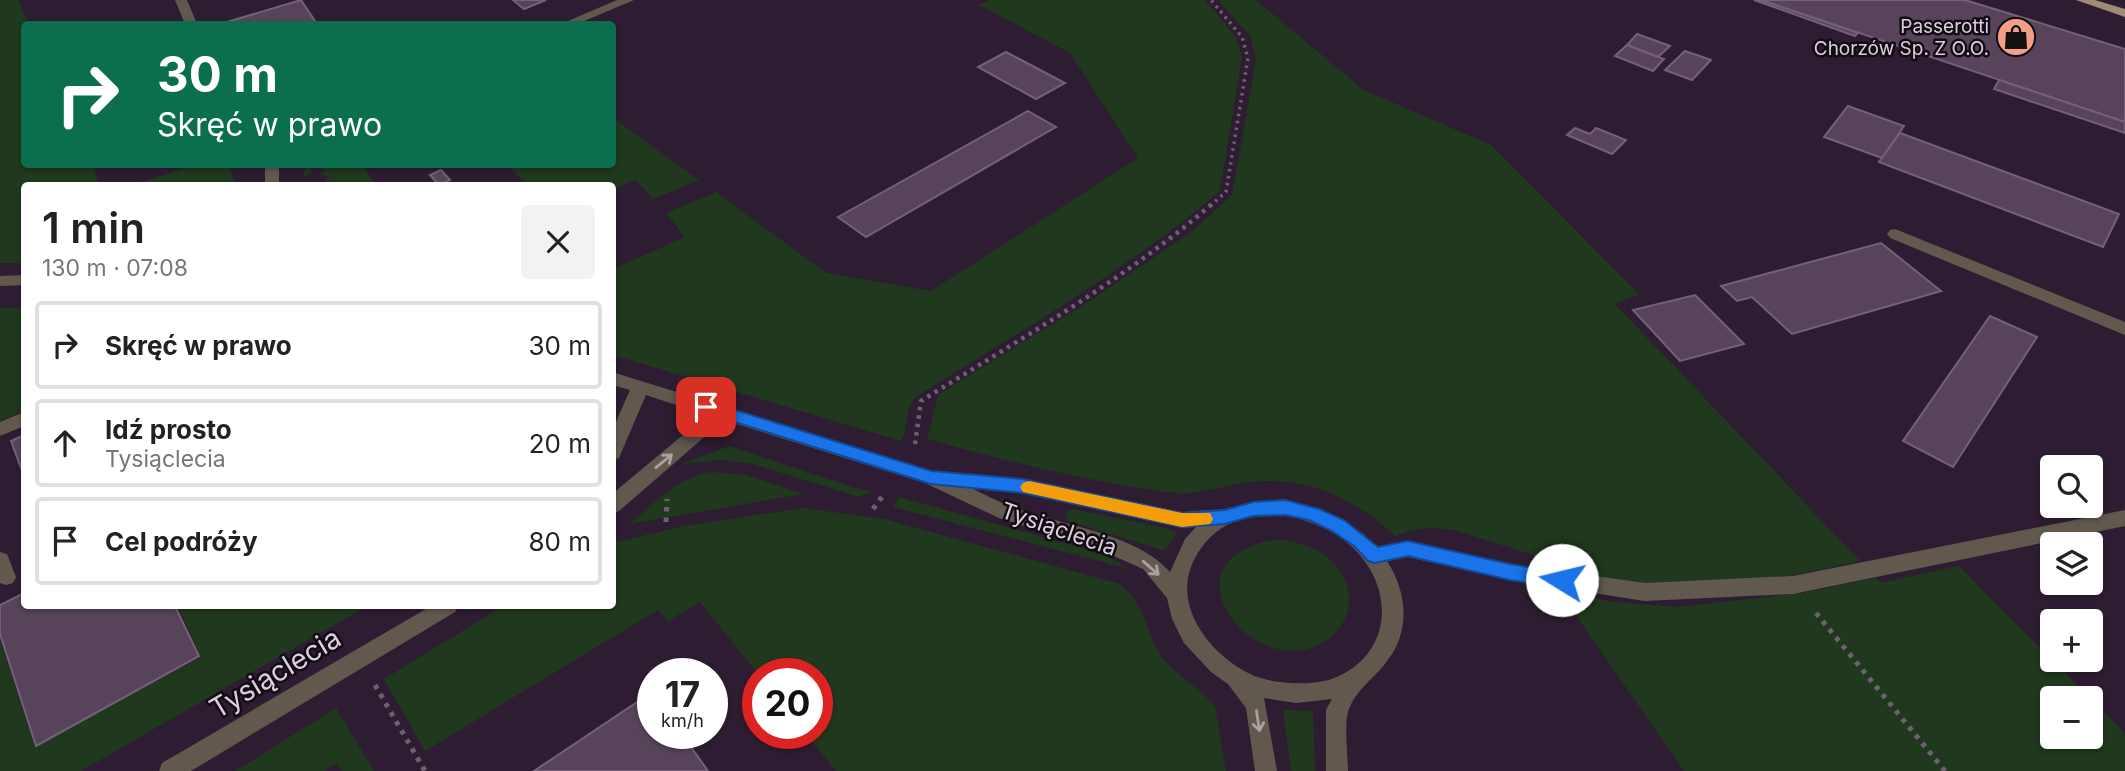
<!DOCTYPE html>
<html lang="pl">
<meta charset="utf-8">
<style>
:root{--surface:#fff;--page:#f2f2f2;--text:#222;--muted:#767676;--line:#e0e0e0}
body{margin:0;font-family:Inter,sans-serif;background:var(--page);color:var(--text);height:100vh;display:flex;flex-direction:column;font-size:26px;white-space:nowrap}
*{box-sizing:border-box;margin:0}
p{font-size:23px;color:var(--muted)}
.icon{flex:none;width:38px;height:38px;fill:none;stroke:currentColor;stroke-width:2;stroke-linecap:round;stroke-linejoin:round}
.map{position:relative;flex:1;overflow:hidden}
.drawer{position:absolute;left:21px;top:182px;width:595px;height:427px;display:flex;flex-direction:column;background:var(--surface);border-radius:7px;box-shadow:0 2px 5px #0004}
.drawer>*{flex:none}
.hud{position:absolute;left:21px;top:21px;width:595px;height:147px;border-radius:7px;box-shadow:0 2px 5px #0004;background:#0b6e4f;color:#fff;overflow:hidden}
.controls{position:absolute;left:2040px;top:455px;display:grid;gap:14px}
.controls a{display:grid;place-items:center;width:63px;height:63px;border-radius:7px;background:var(--surface);box-shadow:0 2px 5px #0004;font-size:35px}
.speed{position:absolute;left:637px;top:658px;display:flex;gap:14px;font-size:35px;font-weight:700;text-align:center}
.speed>*{display:grid;place-content:center;width:91px;height:91px;border-radius:50%;background:var(--surface);box-shadow:0 2px 5px #0004;line-height:1}
.speed small{font-size:18px;font-weight:400}
.speed .limit{border:10px solid #d22;background:#fff;color:#111}
.pin{position:absolute;display:grid;place-items:center;width:60px;height:60px;color:#fff;margin:-30px;border-radius:14px;box-shadow:0 4px 10px #0006}
.me{position:absolute;width:77px;margin:-38px;rotate:279deg;stroke-linejoin:round;filter:drop-shadow(0 0 5px #0008)}
.turn{display:flex;align-items:center;gap:24px;height:147px;padding:0 21px;font-size:32px}
.turn .icon{width:91px;height:91px;stroke-width:2.5}
.turn b{display:block;font-size:49px;line-height:60px}
.round{display:grid;place-items:center;flex:none;width:74px;height:74px;border-radius:7px;background:var(--page)}
.head{display:flex;align-items:center;justify-content:space-between;height:119px;padding:0 21px}
h1{font-size:42px;font-weight:600;line-height:52px}
ul{padding:0;list-style:none}
li{display:flex;align-items:center;gap:21px;height:88px;margin:0 14px 10px;padding:0 7px;border:4px solid var(--line);border-radius:7px}
li div{flex:1}
li b{display:block;font-size:26px}
li em{font-style:normal}
.map>svg:first-child{display:block}
</style>
<div class="map">
<svg width="2125" height="771" viewBox="0 0 2125 771">
<rect width="100%" height="100%" fill="#2e1d32"/>
<g fill="#20381d">
<path d="M0 0H18L29 24H24V164L92 165 99 185 24 186V263H0Z"/>
<path d="M989 0H1205L1236 37 1242 57 1220 191C1127 270 1021 331 917 396 903 411 910 424 901 441L613 355V269L685 237 666 213 716 192 826 273 931 291 1138 158 1070 53 979 5Z"/>
<path d="M1218 0H1256L1364 90 1491 145 1640 295 1614 303 1860 561 1789 576 1644 585 1615 581 1455 530C1433 527 1416 527 1396 536 1354 499 1309 476 1251 482 1219 485 1201 497 1167 492 1086 481 1005 461 927 439L938 395 1090 301 1194 230 1232 195 1256 60 1250 36Z"/>
<path d="M613 118 699 180 653 199 636 180 613 189 612 186 519 185 524 183 508 165 612 164Z"/>
<path d="M195 165H228L236 185H133Z"/>
<path d="M306 165H375L364 169 376 185H332L334 182 325 181 329 176 320 175 325 169 314 168 303 179Z"/>
<path d="M0 308H24V410L0 421Z"/>
<path d="M729 446 856 488 872 491 859 497 753 464 722 460 682 464Z"/>
<path d="M711 472 747 475 803 494 630 524C655 502 677 478 711 472Z"/>
<path d="M899 497 1079 547 1111 558 1129 569 893 507Z"/>
<path d="M803 508 884 519 1120 584C1149 609 1143 631 1163 658 1178 677 1200 688 1215 706L1226 771H836L805 733H817V674H758L700 602 668 621 658 610 425 751 384 679 503 606H612L613 543 683 526Z"/>
<path d="M1073 509 1174 530 1177 533 1166 549 1162 550 1068 521 1065 517 1067 512Z"/>
<path d="M1278 539C1294 542 1308 544 1323 554 1356 576 1359 619 1325 641 1256 687 1154 558 1278 539Z"/>
<path d="M1959 566 2090 698H2053V737H2091V699L2125 733V771H1684L1559 591 1613 602 1678 607 1803 593 1876 578 1881 583Z"/>
<path d="M178 606H367L81 771H0V640L35 747 201 657Z"/>
<path d="M336 708 374 771H342L337 763 325 771H235Z"/>
<path d="M1283 710 1313 711 1315 771H1291Z"/>
</g>
<g fill="#57445b" stroke="#746078" stroke-width="2">
<path d="M301 0 317 24H220Z"/>
<path d="M513 0H546L524 9Z"/>
<path d="M1754 0H1761L1858 33 1855 36Z"/>
<path d="M1761 0H1965L2125 49V122Z"/>
<path d="M1637 34 1670 46 1658 57 1627 45Z"/>
<path d="M1627 45 1658 57 1664 59 1653 71 1615 56Z"/>
<path d="M1685 51 1711 60 1692 80 1665 70Z"/>
<path d="M1006 52 1065 83 1036 99 978 67Z"/>
<path d="M1999 80 2125 122V133L1994 89Z"/>
<path d="M1848 106 1904 126 1882 158 1824 137Z"/>
<path d="M1028 111 1056 127 866 237 838 217Z"/>
<path d="M1575 128 1590 134 1596 128 1626 140 1612 154 1567 135Z"/>
<path d="M1900 133 2119 214 2103 247 1879 162Z"/>
<path d="M441 170 450 180 439 185 430 175Z"/>
<path d="M1881 243 1941 291 1792 334 1752 297 1737 301 1721 286Z"/>
<path d="M1695 295 1744 344 1680 361 1633 310Z"/>
<path d="M1990 316 2037 337 1953 467 1903 441Z"/>
<path d="M24 435V476L11 441Z"/>
<path d="M24 593V606H175L199 656 36 746 0 634V605Z"/>
<path d="M652 692 653 733H681L708 771H534Z"/>
</g>
<g fill="none" stroke-linecap="round" stroke-linejoin="round">
<path stroke="#6e5f72" stroke-width="3.5" stroke-dasharray="2.5 4.5" stroke-linecap="butt" d="M1210 206 1226 192 1248 58 1242 37 1211 0"/>
<path stroke="#6e5f72" stroke-width="4.5" stroke-dasharray="3.5 5" stroke-linecap="butt" d="M915 444 921 401C1020 339 1123 281 1212 204"/>
<g stroke="#6e5f72" stroke-width="5" stroke-dasharray="4.5 6" stroke-linecap="butt">
<path d="M873 509 884 494"/>
<path d="M666 522 667 499"/>
<path d="M1816 613 1945 771"/>
<path d="M375 685 425 771"/>
</g>
<g fill="#62594e" fill-rule="evenodd">
<path d="M175 0H187L197 24H185Z"/>
<path d="M617 0H634L577 24H561Z"/>
<rect x="265" y="164" width="14" height="22"/>
<path d="M1895 229 2125 322V335L1890 238 1887 234 1890 230Z"/>
<path d="M24 275V285L0 286V276Z"/>
<path d="M612 372 938 473 1023 479 1182 512 1225 509 1249 503 1285 499 1340 518 1365 535 1376 547 1408 541 1510 564 1645 583 1793 576 2125 510V526L1793 594 1645 601 1510 580 1408 557 1387 561C1407 592 1411 631 1387 661 1375 678 1354 691 1348 712 1344 726 1348 756 1348 771H1326V710L1332 699 1296 703 1264 698 1277 771H1255L1246 708 1228 684 1211 672 1184 643 1172 619 1167 598 1143 569 1098 549 999 518 925 483 724 420 619 511 612 514V494L707 415 646 395 621 453 619 458 612 460V431L630 390 612 385ZM973 489 1023 493 1182 528 1196 527 1185 539 1170 572C1136 533 1060 525 1012 507 999 502 986 495 973 489ZM1285 515C1310 521 1332 529 1351 546 1392 583 1395 646 1343 674 1327 683 1308 684 1291 683 1277 682 1262 680 1250 674 1209 654 1170 604 1195 558 1203 543 1216 529 1233 522 1249 516 1268 516 1285 515Z"/>
<path d="M24 412V426L0 436V422Z"/>
<path d="M0 552 7 554 16 577 13 583 6 585 0 583Z"/>
<path d="M431 606H458L455 612 191 771H159L162 763Z"/>
</g>
<path fill="#9f8c76" fill-rule="evenodd" d="M2076 0H2095L2125 9V17Z"/>
</g>
<defs><path id="oneway-shaft" d="M-6 0H5M1.5-3L5.5 0L1.5 3" fill="none" stroke-width="1.6" stroke-linecap="round" stroke-linejoin="round" transform="scale(1.75)"/></defs>
<g stroke="#aba0a4">
<use href="#oneway-shaft" transform="translate(664 461) rotate(-39)"/>
<use href="#oneway-shaft" transform="translate(1151 568) rotate(41)"/>
<use href="#oneway-shaft" transform="translate(1258 721) rotate(81)"/>
</g>
<path fill="#1a73e8" stroke="#114b97" stroke-width="2" d="M706 401 931 471 1023 479 1182 513 1225 510 1253 502 1285 500 1319 509 1344 520 1378 547 1408 541 1510 564 1562 573 1569 575 1572 580 1569 586 1562 588 1510 580 1408 556 1375 563 1368 561 1354 546 1332 531 1309 520 1285 515 1253 516 1225 524 1182 527 1023 493 931 484 700 411 698 407Z"/>
<path fill="#f59e0b" d="M1029 481 1182 513H1210L1213 519 1210 524 1182 527 1023 492 1020 487 1023 483Z"/>
<defs>
<g id="shop-disc" transform="scale(2.0125)"><circle r="9.5" fill="#f49e87" stroke="#120b14"/><path d="M-5-2.5h2.3a2.7 3.5 0 0 1 5.4 0H5L5.5 6h-11ZM-1.5-2.5h3a1.5 2.3 0 0 0-3 0Z" fill="#111"/></g>
</defs>
<g fill-rule="evenodd">
<use href="#shop-disc" x="2016" y="37"/>
</g>
<g text-anchor="middle" stroke-width="5" stroke-linejoin="round" paint-order="stroke">
<g font-size="19" fill="#dbcfdd" stroke="#120b14" text-anchor="end">
<text x="1989" y="33">Passerotti<tspan x="1989" dy="22">Chorzów Sp. Z O.O.</tspan></text>
</g>
<g font-size="23" fill="#dbcfdd" stroke="#120b14">
<text transform="translate(1059 529) rotate(19)" y="8">Tysiąclecia</text>
</g>
<g font-size="28" fill="#dbcfdd" stroke="#120b14">
<text transform="translate(275 673) rotate(-31)" y="10">Tysiąclecia</text>
</g>
</g>
</svg>
<div class="controls">
<a><svg class="icon" aria-label="search" viewBox="0 0 24 24"><circle cx="10" cy="10" r="6"/><path d="M15 15l6 6"/></svg></a>
<a><svg class="icon" aria-label="layers" viewBox="0 0 24 24"><path d="M12 4l9 5-9 5-9-5zM3 14l9 5 9-5"/></svg></a>
<a>+</a>
<a>−</a>
</div>
<div class="speed"><div>17<small>km/h</small></div><div class="limit">20</div></div>
<div class="pin" style="left:706px;top:407px;background:#d93025"><svg class="icon" aria-label="arrive" viewBox="0 0 24 24"><path d="M6 21V4h12l-3 4 3 4H6"/></svg></div>
<svg class="me" style="left:1562px;top:580px" viewBox="-20 -20 40 40"><circle r="19" fill="#fff"/><path d="M0-13L10 11 0 6-10 11z" fill="#1a73e8"/></svg>
<div class="hud">
<div class="turn"><svg class="icon" aria-label="right" viewBox="0 0 24 24"><path d="M7 20v-9h11M14 6l5 5-5 5"/></svg><div><b>30 m</b>Skręć w prawo</div></div>
</div>
<section class="drawer">
<div class="head"><div><h1>1 min</h1><p>130 m · 07:08</p></div><a class="round"><svg class="icon" aria-label="close" viewBox="0 0 24 24"><path d="M6 6l12 12M18 6L6 18"/></svg></a></div>
<ul>
<li><svg class="icon" aria-label="right" viewBox="0 0 24 24"><path d="M7 20v-9h11M14 6l5 5-5 5"/></svg><div><b>Skręć w prawo</b></div><em>30 m</em></li>
<li><svg class="icon" aria-label="ahead" viewBox="0 0 24 24"><path d="M12 20V5M6 11l6-6 6 6"/></svg><div><b>Idź prosto</b><p>Tysiąclecia</p></div><em>20 m</em></li>
<li><svg class="icon" aria-label="arrive" viewBox="0 0 24 24"><path d="M6 21V4h12l-3 4 3 4H6"/></svg><div><b>Cel podróży</b></div><em>80 m</em></li>
</ul>
</section>
</div>
